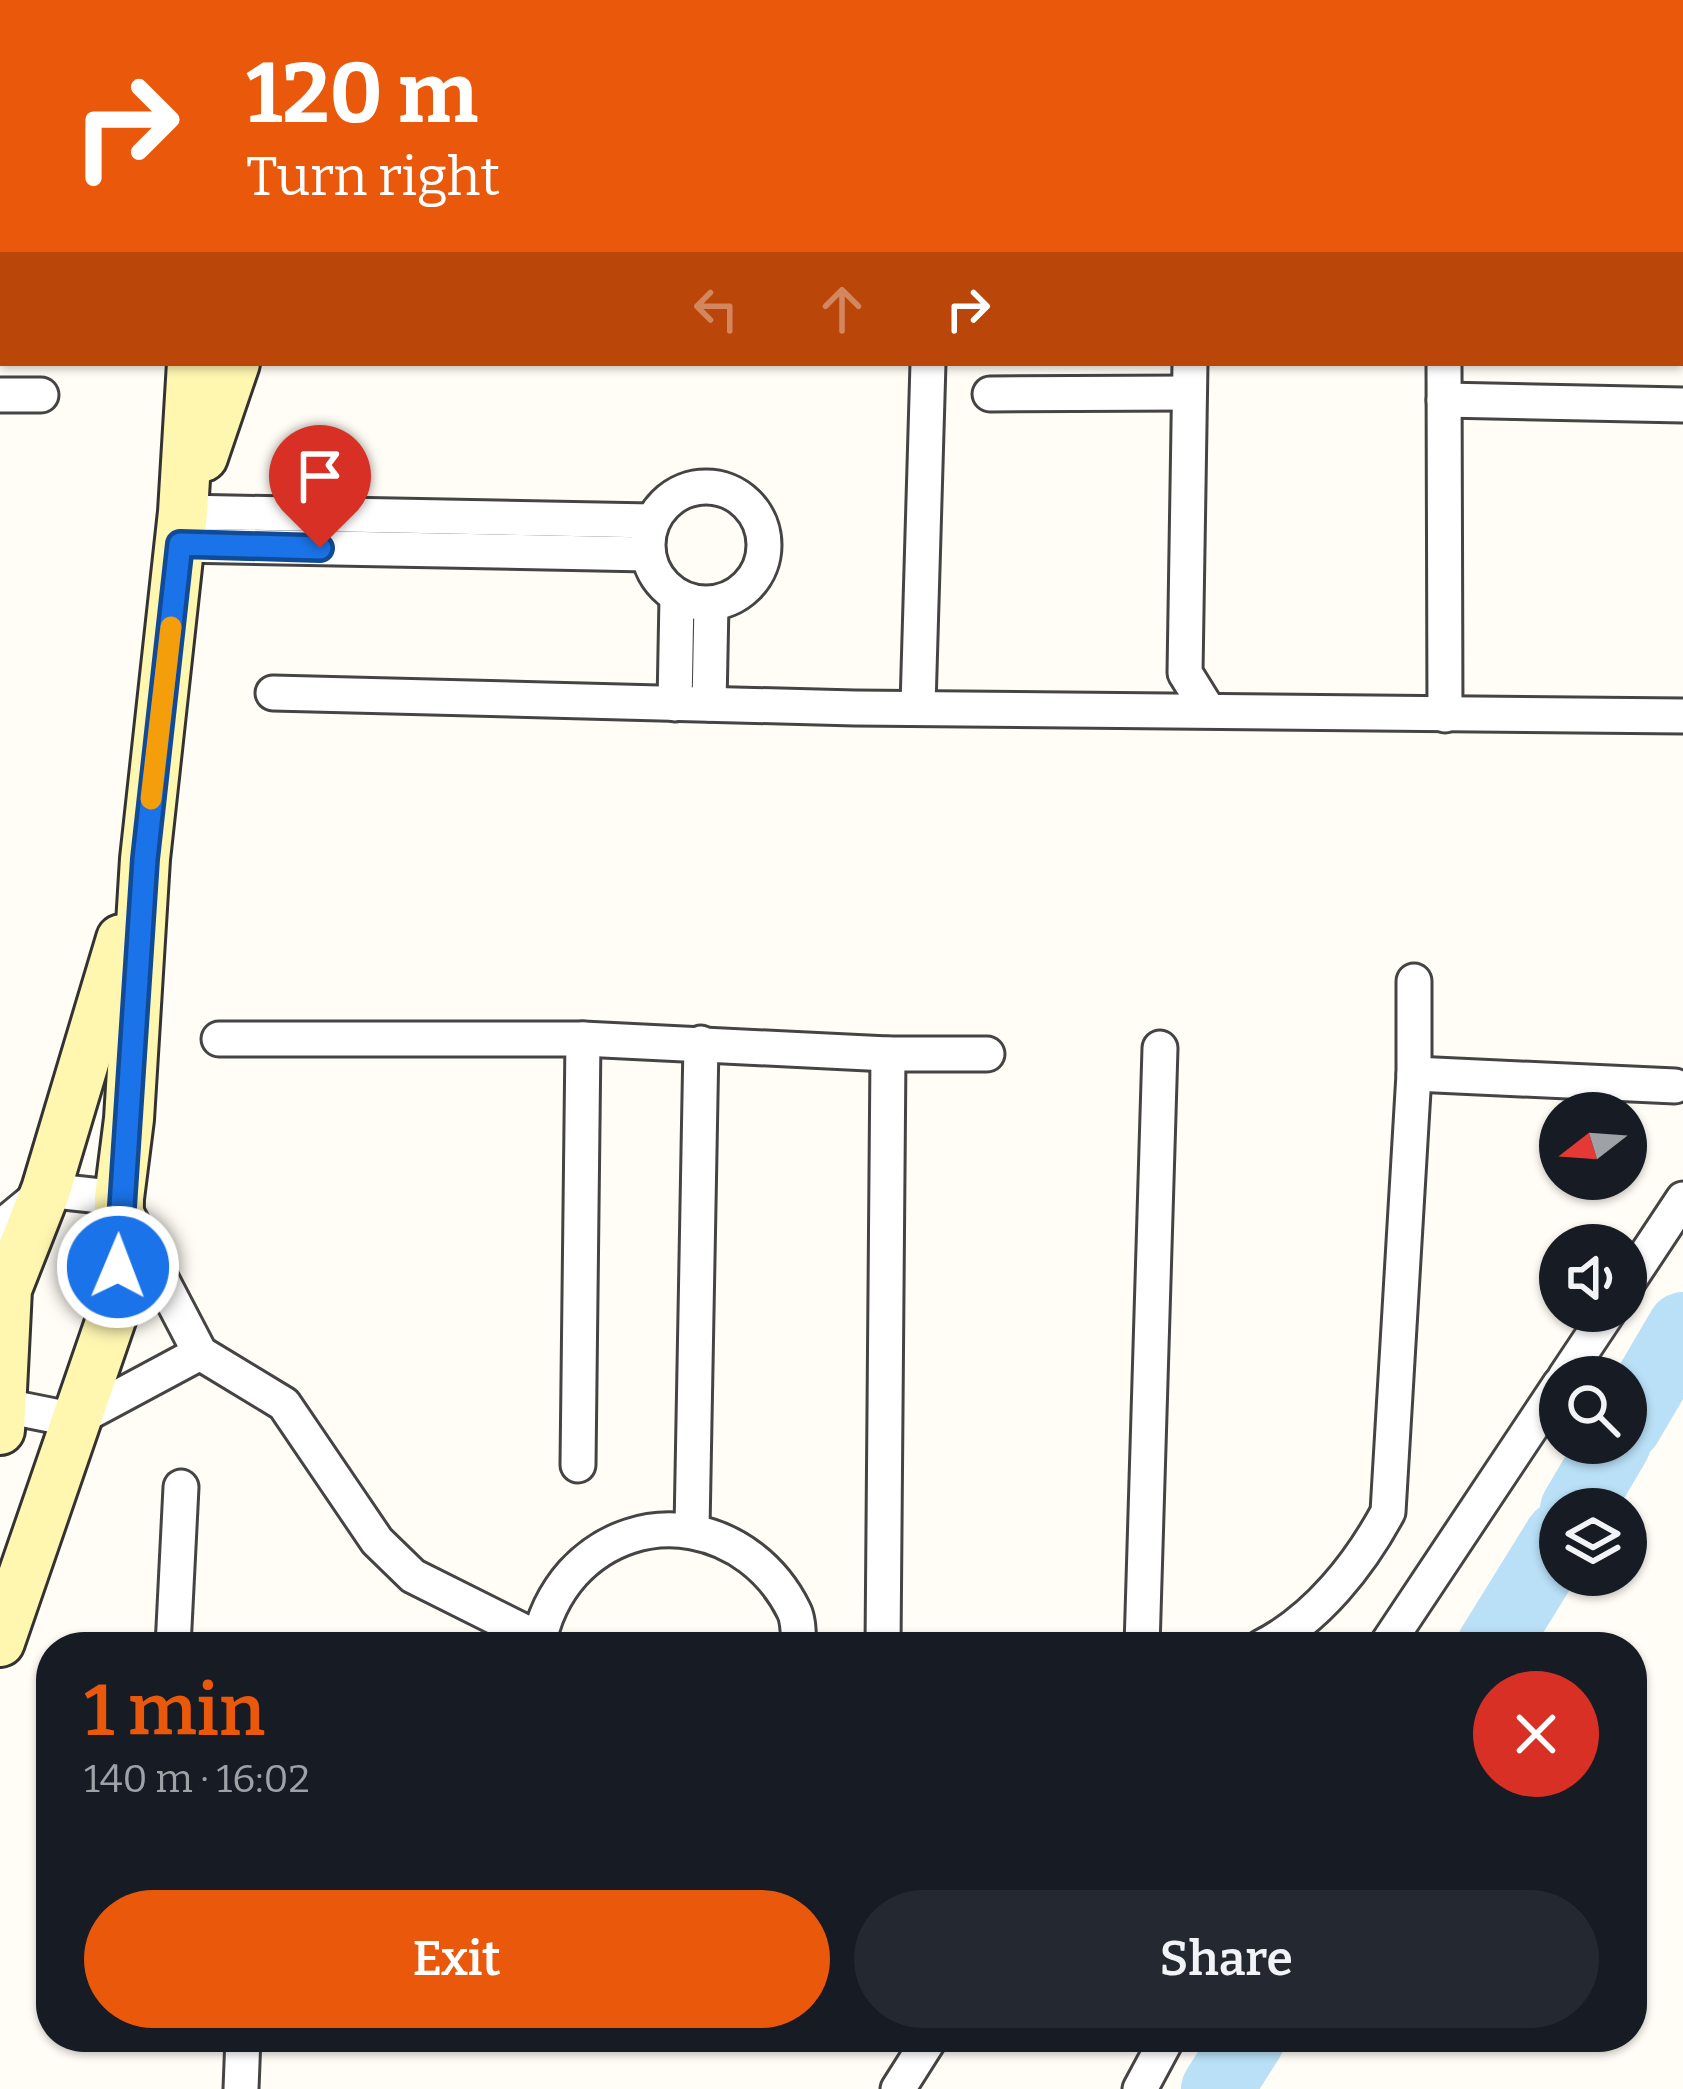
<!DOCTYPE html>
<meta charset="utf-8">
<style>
:root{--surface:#171b24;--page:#242831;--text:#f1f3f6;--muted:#9ea1a6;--accent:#ea580c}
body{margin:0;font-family:Bitter,serif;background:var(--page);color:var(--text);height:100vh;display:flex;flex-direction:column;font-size:45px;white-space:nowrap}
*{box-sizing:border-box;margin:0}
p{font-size:39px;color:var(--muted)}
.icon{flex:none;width:66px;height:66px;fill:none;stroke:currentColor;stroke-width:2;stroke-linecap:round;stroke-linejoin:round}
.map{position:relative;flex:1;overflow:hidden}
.sheet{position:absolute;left:36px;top:1632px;width:1611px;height:420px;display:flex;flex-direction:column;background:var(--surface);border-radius:48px;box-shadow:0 3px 9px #0004}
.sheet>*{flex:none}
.hud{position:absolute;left:0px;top:0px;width:1683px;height:366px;box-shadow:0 3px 9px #0004;background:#ea580c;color:#fff;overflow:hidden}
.needle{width:78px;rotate:253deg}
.fabs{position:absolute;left:1539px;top:1092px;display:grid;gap:24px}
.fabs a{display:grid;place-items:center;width:108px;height:108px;border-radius:50%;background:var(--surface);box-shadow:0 3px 9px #0004;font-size:60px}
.pin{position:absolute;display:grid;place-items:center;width:102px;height:102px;color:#fff;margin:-123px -51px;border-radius:50% 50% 50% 0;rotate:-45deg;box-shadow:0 0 12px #0007}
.pin .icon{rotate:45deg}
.me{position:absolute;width:132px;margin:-66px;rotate:1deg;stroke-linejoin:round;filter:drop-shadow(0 0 9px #0008)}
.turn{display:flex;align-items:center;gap:42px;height:252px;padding:0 48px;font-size:54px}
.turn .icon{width:156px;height:156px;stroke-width:2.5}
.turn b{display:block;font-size:84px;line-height:102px}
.lanes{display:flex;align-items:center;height:114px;padding:0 48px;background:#0003;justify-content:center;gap:60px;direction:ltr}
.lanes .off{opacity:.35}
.round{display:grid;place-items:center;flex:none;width:126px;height:126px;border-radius:63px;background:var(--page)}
.headline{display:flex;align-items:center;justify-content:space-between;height:204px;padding:0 48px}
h1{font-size:72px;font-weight:600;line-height:90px;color:var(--accent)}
.button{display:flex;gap:24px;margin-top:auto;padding:24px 48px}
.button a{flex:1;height:138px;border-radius:72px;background:var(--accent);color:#fff;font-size:48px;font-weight:600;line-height:138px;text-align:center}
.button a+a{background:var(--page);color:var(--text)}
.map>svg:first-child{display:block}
</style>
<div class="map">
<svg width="1683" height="2089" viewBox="0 0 1683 2089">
<rect width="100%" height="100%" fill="#fffdf5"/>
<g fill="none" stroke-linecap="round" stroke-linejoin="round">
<g stroke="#b9e0f7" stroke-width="72">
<path d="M1626 1425 1683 1328"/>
<path d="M1576 1509 1615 1443"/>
<path d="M1492 1647 1560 1537"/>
<path d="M1217 2089 1250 2037"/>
</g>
<g stroke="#444" stroke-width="39">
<g id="street">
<path d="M110 3V0"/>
<path d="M646 3V0"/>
<path d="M949 3V0"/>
<path d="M1251 3V0"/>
<path d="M1563 3V0"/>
<path d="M0 106H3"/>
<path d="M1190 363 1185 673 1208 710"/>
<path d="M1444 363 1445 715"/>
<path d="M990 394 1189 393"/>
<path d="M0 395H41"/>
<path d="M1444 400 1683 405"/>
<circle cx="706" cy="545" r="58"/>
<path d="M183 512 652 521"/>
<path d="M180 545 648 554"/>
<path d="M273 693 855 708 1683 716"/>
<path d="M675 704 677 597"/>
<path d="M709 704 711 604"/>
<path d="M918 706 928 363"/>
<path d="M219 1039H583L888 1054H987"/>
<path d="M1414 1074 1675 1086"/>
<path d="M0 1228 46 1190 119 1198 200 1353 284 1404 377 1541 413 1576 539 1639"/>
<path d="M1626 1285 1683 1199"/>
<path d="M1565 1377 1609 1311"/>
<path d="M0 1405 75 1420 200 1353"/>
<path d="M578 1465 583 1039"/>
<path d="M692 1529 701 1043"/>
<path d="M173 1647 181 1487"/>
<path d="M539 1647C541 1620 556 1592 573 1573 640 1501 751 1523 794 1611 799 1621 798 1636 799 1647"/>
<path d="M883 1647 888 1054"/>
<path d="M1142 1647 1160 1048"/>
<path d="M1262 1647C1317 1619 1360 1564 1388 1512L1414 1074V981"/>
<path d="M1385 1647 1560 1384"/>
<path d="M241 2089 243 2037"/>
<path d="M898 2089 931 2037"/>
<path d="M1140 2089 1168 2037"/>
</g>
</g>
<g stroke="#333" stroke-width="54">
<g id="secondary">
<path d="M272 3 273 0"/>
<path d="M203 457 235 363"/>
<path d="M0 1430 7 1289 46 1190 121 939"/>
<path d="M0 1642 117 1302 119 1198 129 1119 145 859 183 512 192 363"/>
</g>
</g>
<use href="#street" stroke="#fff" stroke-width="33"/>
<use href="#secondary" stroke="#fff6b0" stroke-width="48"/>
</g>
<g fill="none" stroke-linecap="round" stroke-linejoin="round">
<g stroke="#114b97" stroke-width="30">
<path id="route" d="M118 1267 145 859 180 544 320 548"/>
</g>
<use href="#route" stroke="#1a73e8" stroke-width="21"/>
<path stroke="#f59e0b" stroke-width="21" d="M151 799 171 627"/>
</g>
</svg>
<div class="fabs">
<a><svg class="needle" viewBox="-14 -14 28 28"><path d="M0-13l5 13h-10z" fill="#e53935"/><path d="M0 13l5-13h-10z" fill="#9ea1a6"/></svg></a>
<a><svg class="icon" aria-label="sound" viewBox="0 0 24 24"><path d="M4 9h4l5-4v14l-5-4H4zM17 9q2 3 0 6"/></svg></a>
<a><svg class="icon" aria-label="search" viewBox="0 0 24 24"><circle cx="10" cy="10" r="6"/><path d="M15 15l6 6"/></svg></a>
<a><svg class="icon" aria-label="layers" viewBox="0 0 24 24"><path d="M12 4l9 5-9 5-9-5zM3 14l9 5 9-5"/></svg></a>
</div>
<div class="pin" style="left:320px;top:548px;background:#d93025"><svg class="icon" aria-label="arrive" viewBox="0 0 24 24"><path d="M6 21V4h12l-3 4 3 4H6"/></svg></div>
<svg class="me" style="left:118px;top:1267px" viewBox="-20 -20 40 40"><circle r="17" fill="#1a73e8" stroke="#fff" stroke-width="3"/><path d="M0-11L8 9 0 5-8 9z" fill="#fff"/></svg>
<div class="hud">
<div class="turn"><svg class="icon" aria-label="right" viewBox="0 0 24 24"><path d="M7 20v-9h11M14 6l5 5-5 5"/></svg><div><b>120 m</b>Turn right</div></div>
<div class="lanes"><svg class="icon off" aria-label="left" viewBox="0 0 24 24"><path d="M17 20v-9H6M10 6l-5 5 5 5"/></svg><svg class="icon off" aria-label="ahead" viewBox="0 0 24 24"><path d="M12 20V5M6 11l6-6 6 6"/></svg><svg class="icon" aria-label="right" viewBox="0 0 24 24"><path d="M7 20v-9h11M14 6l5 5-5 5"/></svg></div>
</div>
<section class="sheet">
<div class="headline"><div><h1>1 min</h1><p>140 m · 16:02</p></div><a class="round" style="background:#d93025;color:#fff"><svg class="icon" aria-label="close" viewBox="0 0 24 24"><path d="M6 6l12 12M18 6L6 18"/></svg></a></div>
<div class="button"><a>Exit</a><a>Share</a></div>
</section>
</div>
